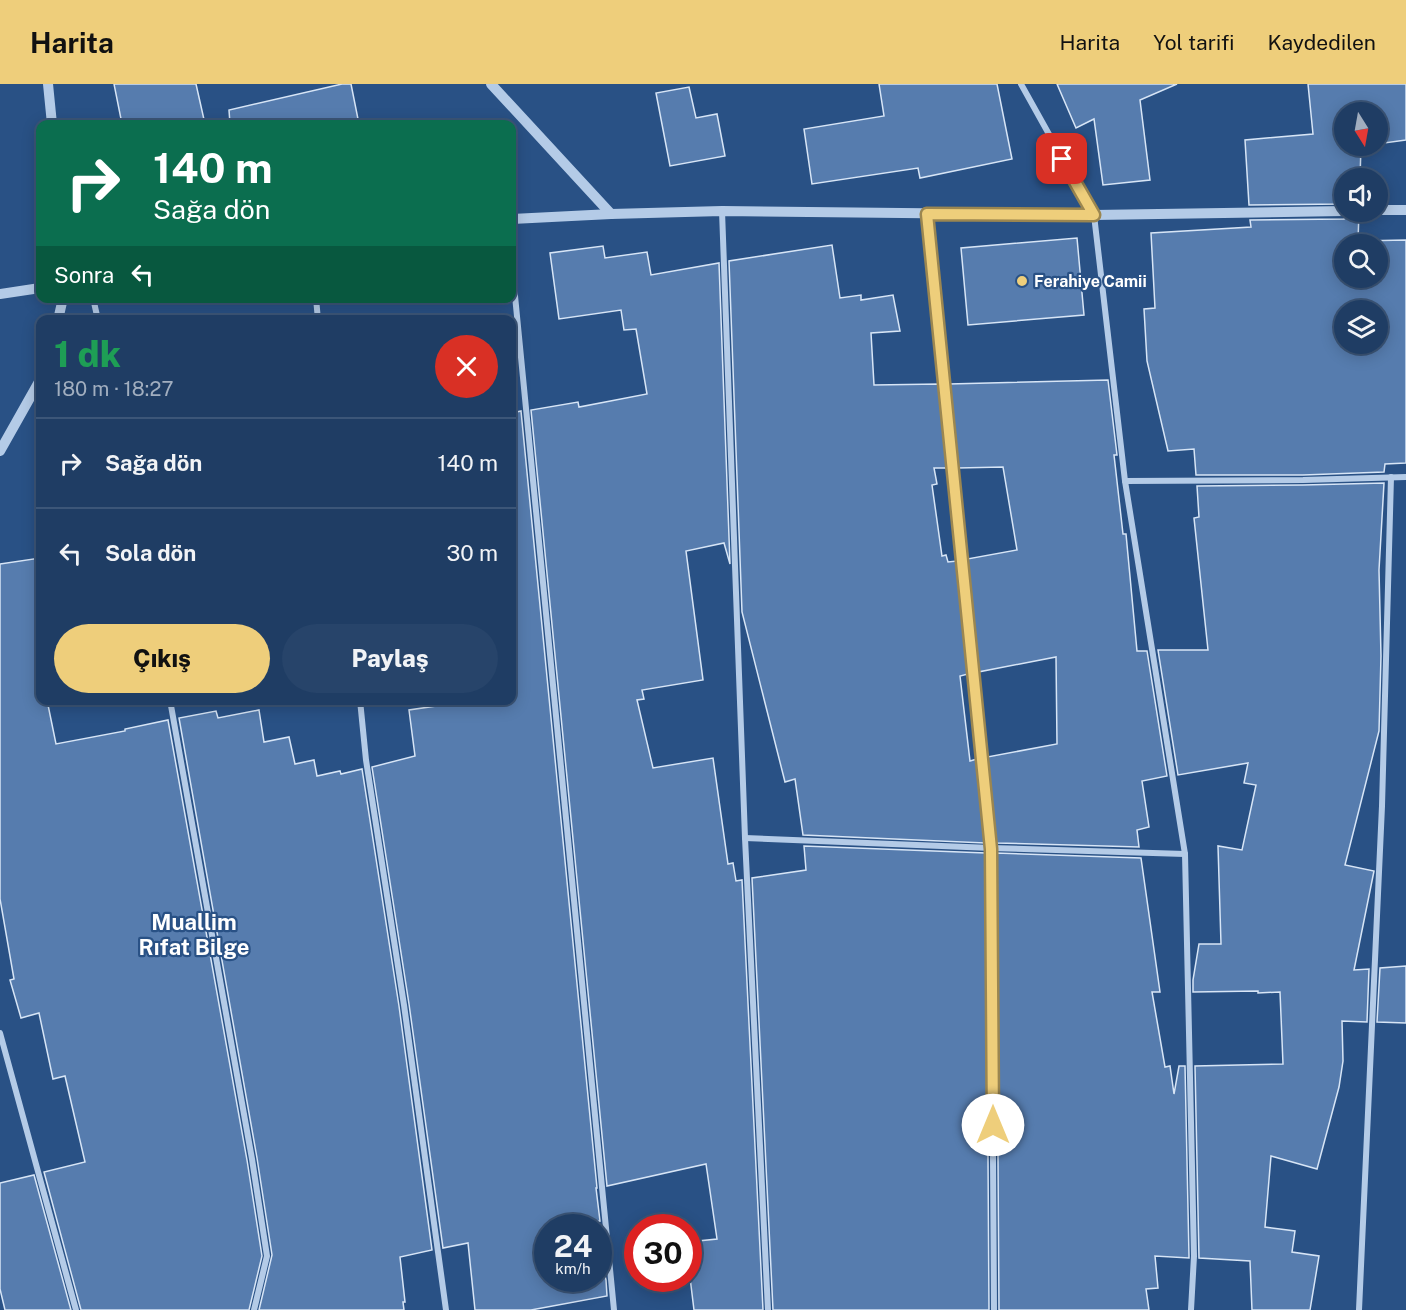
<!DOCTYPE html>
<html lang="tr">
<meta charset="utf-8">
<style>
:root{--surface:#1f3d64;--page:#27446a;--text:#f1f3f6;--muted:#a1aebf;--line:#3c5678;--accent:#eece7b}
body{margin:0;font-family:"Public Sans",sans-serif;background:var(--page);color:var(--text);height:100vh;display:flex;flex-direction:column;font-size:22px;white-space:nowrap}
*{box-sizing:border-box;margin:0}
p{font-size:20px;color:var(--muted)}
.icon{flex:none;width:33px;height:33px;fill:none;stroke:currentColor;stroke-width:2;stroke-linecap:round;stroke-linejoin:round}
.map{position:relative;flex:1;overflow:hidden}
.details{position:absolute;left:36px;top:231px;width:480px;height:390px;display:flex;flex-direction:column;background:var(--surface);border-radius:12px;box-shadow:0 3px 15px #0003,0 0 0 2px var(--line)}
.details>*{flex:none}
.banner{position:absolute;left:36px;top:36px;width:480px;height:183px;border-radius:12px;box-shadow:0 3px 15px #0003,0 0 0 2px var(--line);background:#0b6e4f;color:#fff;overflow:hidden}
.needle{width:39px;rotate:169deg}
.tools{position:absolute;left:1334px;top:18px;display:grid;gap:12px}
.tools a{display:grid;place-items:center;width:54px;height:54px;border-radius:50%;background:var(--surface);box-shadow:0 3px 15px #0003,0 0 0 2px var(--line);font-size:30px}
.speed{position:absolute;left:534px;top:1130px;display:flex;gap:12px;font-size:30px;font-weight:700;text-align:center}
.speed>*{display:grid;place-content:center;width:78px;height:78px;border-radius:50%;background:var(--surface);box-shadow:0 3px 15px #0003,0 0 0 2px var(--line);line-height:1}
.speed small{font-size:15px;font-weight:400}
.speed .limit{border:9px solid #d22;background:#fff;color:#111}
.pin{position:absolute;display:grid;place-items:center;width:51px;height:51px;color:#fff;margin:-26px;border-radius:12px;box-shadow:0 3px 9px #0006}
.me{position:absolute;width:66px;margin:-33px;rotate:0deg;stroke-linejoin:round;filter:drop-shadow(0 0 4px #0008)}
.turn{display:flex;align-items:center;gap:21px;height:126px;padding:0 18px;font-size:27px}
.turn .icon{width:78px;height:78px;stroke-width:2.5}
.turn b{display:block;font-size:42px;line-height:51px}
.then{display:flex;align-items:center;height:57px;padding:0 18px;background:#0003;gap:12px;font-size:22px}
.round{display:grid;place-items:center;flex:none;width:63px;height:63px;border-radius:32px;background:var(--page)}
.headline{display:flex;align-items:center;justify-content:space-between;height:102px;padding:0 18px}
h1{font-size:36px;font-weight:800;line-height:45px;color:#1e9e55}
.button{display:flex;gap:12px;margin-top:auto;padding:12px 18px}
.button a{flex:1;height:69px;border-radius:36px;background:var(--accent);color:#111;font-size:24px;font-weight:800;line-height:69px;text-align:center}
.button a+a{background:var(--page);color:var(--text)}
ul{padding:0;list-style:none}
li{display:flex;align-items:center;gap:18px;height:90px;padding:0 18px;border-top:2px solid var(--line)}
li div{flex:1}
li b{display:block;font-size:22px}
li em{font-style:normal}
header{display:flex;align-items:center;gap:36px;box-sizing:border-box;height:84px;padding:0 30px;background:var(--accent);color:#111}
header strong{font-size:28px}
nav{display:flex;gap:33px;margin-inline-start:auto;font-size:21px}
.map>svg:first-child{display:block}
</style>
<header>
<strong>Harita</strong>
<nav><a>Harita</a><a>Yol tarifi</a><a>Kaydedilen</a></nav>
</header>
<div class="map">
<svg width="1406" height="1226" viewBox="0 0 1406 1226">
<rect width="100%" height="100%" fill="#295185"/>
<g fill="#567cae" stroke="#d7e5f6" stroke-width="1.5" fill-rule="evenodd">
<path d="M114 0H196L205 40H122Z"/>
<path d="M342 0H351L359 40H230L229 26Z"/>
<path d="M879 0H997L1012 75 920 94 918 84 812 100 804 45 884 32Z"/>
<path d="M1057 0H1177L1140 16 1150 96 1103 101 1094 35 1076 44Z"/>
<path d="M1308 0H1406V56L1377 60V28H1344V62H1361L1360 94H1344V120L1249 121 1245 56 1313 50Z"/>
<path d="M689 3 696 34 717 30 725 72 670 82 656 9Z"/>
<path d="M1351 128H1359L1358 157 1406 156V379L1385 380 1384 388 1303 391H1196L1194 365 1168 367 1147 277 1144 225 1155 224 1151 149 1251 143 1250 136 1344 135 1348 133ZM1344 160H1377V194H1344ZM1344 226H1377V260H1344Z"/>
<path d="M1077 154 1084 231 968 241 961 164Z"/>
<path d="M832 161 840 214 861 211V216L893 211 900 247 871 249 874 301 939 300 947 384H934L937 400 932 401 942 472 946 471 948 478 957 477 968 590 960 592 970 677 977 675 985 759 803 751 795 695 785 698 742 528 729 177Z"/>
<path d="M603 162 605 174 647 168 651 191 719 179 730 480 724 459 686 467 703 596 642 606 644 615 637 616 653 684 713 674 728 780 733 779 736 797 742 796 763 1226H694L688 1177V1158L717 1155 706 1080 607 1102 531 326 578 318 579 323 647 310 636 245 624 246 621 226 559 235 550 169Z"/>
<path d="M1108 296 1117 371H1114L1123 450H1126L1137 567H1147L1167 692 1142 697 1149 743 1137 746 1139 763 996 759 987 673 1057 660 1056 573 978 588 967 475 1017 466 1003 383 958 384 949 300Z"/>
<path d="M521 327 597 1104H596L600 1137 593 1138 595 1143H548V1194H598V1162L606 1196 607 1212 531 1226H475L468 1159 443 1164 409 920 372 683 415 672 409 626 478 616H512V329Z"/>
<path d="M1384 399 1379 486 1381 572 1379 647 1345 781 1374 787 1354 886 1369 885 1367 938 1342 937 1343 977 1339 1003 1317 1085 1271 1072 1265 1143 1295 1147 1292 1168 1319 1172 1310 1226H1252L1250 1177 1199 1174 1195 982 1283 980 1280 908 1258 909V907L1193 908V896L1199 860H1221L1218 762 1242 766 1256 701 1244 699 1248 679 1178 691 1158 566H1208L1194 434 1199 433 1197 402 1303 401Z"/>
<path d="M40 474V616H47L56 660 125 647V645L168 636 247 1076 262 1172 249 1226H81L44 1088 85 1078 65 992 53 995 39 929 21 934 10 896 14 895 0 815V480Z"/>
<path d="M259 626 264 658 289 653 295 680 314 676 317 692 340 687 341 690 362 685 399 922 432 1166 400 1173 405 1218H403L404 1226H259L272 1171 257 1074 179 634 216 627 218 634Z"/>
<path d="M804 762 986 769 989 1226H773L752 794 806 786Z"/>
<path d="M996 769 1141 774 1160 908H1152L1165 983 1170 982 1174 1010 1179 982H1185L1189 1172V1174L1155 1172 1158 1204 1146 1205 1149 1226H999Z"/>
<path d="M1406 882V939L1377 938 1380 884Z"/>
<path d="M34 1091 71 1226H5L0 1205V1099Z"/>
</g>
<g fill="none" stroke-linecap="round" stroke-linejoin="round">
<g stroke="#b4cbe7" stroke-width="6">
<path d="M1021 0 1094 131 1125 397 1185 770 1194 1172 1191 1226"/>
<path d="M722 127 745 754 768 1226"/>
<path d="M927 130 991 764 994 1226"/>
<path d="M512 181 614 1226"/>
<path d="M93 214 98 236"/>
<path d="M316 214 318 236"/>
<path d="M1125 397 1303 396 1406 393"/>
<path d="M170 616 252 1075 267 1172 254 1226"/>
<path d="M360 616 366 676 404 921 446 1226"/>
<path d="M745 754 991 764 1185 770"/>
<path d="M0 949 76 1226"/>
<path d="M1359 1226 1382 722 1391 393"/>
</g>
<g stroke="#b4cbe7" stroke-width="10">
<path d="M48 0 52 40"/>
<path d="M491 0 611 130"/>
<path d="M1377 126H1406"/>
<path d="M512 135 611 130 722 127 1094 131 1344 127"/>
<path d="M0 210 40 204"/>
<path d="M58 236 63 214"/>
<path d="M0 367 40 296"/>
</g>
</g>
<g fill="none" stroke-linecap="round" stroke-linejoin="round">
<g stroke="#9b8650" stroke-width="15">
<path id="route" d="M993 1041 991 765 927 130 1094 131 1062 75"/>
</g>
<use href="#route" stroke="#eece7b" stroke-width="10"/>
</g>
<circle fill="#eece7b" stroke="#295185" stroke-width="2" cx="1022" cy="197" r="6"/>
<g text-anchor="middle" stroke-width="4.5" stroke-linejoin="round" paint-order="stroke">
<g font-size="16" font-weight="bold" fill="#fff" stroke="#295185" text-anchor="start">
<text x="1034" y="203">Ferahiye Camii</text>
</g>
<g font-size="22" font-weight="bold" fill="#fff" stroke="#295185">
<text x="194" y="846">Muallim<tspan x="194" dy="25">Rıfat Bilge</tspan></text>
</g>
</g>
</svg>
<div class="tools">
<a><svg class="needle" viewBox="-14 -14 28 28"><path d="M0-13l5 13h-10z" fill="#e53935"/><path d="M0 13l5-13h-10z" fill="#a1aebf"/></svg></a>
<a><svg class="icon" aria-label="sound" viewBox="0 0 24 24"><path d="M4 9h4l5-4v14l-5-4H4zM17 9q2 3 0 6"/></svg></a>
<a><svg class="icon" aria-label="search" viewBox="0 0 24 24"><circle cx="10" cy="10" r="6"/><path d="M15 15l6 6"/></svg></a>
<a><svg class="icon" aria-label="layers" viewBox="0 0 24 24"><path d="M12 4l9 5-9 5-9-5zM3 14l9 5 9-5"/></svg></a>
</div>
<div class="speed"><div>24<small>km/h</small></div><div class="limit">30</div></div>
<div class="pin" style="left:1062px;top:75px;background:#d93025"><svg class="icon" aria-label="arrive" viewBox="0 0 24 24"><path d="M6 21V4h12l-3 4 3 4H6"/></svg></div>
<svg class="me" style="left:993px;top:1041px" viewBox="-20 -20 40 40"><circle r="19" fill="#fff"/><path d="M0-13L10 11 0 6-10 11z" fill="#eece7b"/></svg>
<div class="banner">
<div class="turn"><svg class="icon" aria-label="right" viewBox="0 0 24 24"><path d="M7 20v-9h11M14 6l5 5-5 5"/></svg><div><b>140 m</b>Sağa dön</div></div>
<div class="then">Sonra<svg class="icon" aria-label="left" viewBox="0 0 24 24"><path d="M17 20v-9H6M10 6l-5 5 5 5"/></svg></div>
</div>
<section class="details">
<div class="headline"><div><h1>1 dk</h1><p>180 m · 18:27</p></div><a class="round" style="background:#d93025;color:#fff"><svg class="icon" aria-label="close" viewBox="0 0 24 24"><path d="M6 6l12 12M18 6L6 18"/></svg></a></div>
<ul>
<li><svg class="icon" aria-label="right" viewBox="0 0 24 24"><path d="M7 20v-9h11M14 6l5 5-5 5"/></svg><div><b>Sağa dön</b></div><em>140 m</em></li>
<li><svg class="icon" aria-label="left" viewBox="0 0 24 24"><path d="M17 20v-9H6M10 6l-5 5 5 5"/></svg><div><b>Sola dön</b></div><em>30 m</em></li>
</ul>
<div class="button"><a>Çıkış</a><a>Paylaş</a></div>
</section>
</div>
